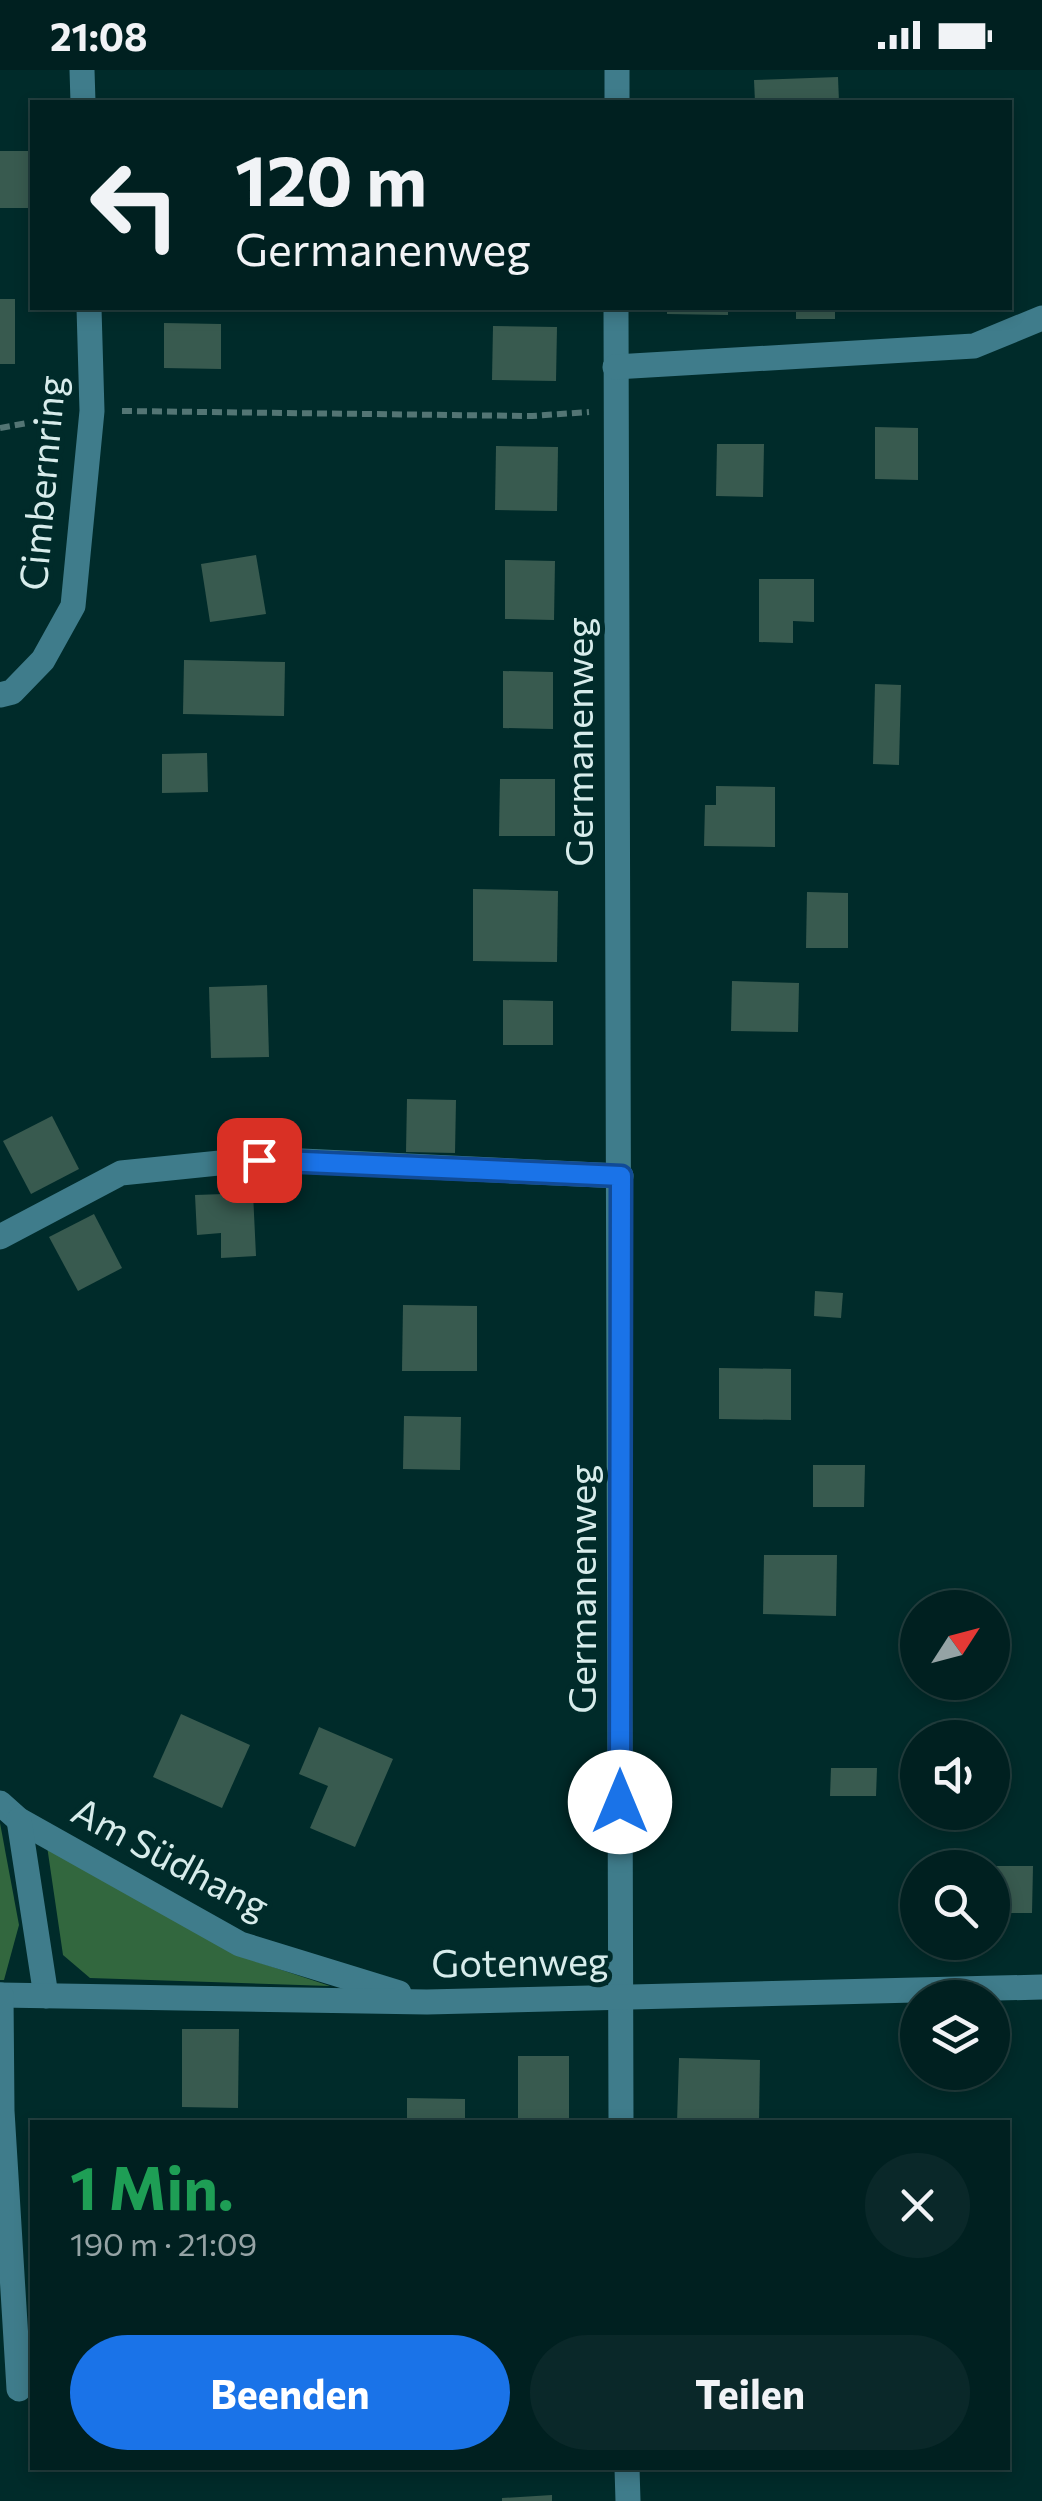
<!DOCTYPE html>
<html lang="de">
<meta charset="utf-8">
<style>
:root{--surface:#002020;--page:#0a2829;--text:#f1f3f6;--muted:#95a3a5;--line:#223e3e;--accent:#1a73e8}
body{margin:0;font-family:Commissioner,sans-serif;background:var(--page);color:var(--text);height:100vh;display:flex;flex-direction:column;font-size:38px;white-space:nowrap}
*{box-sizing:border-box;margin:0}
p{font-size:32px;color:var(--muted)}
.icon{flex:none;width:55px;height:55px;fill:none;stroke:currentColor;stroke-width:2;stroke-linecap:round;stroke-linejoin:round}
.map{position:relative;flex:1;overflow:hidden}
.details{position:absolute;left:30px;top:2050px;width:980px;height:350px;display:flex;flex-direction:column;background:var(--surface);border-radius:0px;box-shadow:0 5px 15px #0003,0 0 0 2px var(--line)}
.details>*{flex:none}
.guide{position:absolute;left:30px;top:30px;width:982px;height:210px;border-radius:0px;box-shadow:0 5px 15px #0003,0 0 0 2px var(--line);background:#002020;color:var(--text);overflow:hidden}
.needle{width:65px;rotate:54deg}
.controls{position:absolute;left:900px;top:1520px;display:grid;gap:20px}
.controls a{display:grid;place-items:center;width:110px;height:110px;border-radius:50%;background:var(--surface);box-shadow:0 5px 15px #0003,0 0 0 2px var(--line);font-size:50px}
.pin{position:absolute;display:grid;place-items:center;width:85px;height:85px;color:#fff;margin:-42px;border-radius:20px;box-shadow:0 5px 15px #0006}
.me{position:absolute;width:110px;margin:-55px;rotate:0deg;stroke-linejoin:round;filter:drop-shadow(0 0 8px #0008)}
.turn{display:flex;align-items:center;gap:35px;height:210px;padding:0 40px;font-size:45px}
.turn .icon{width:130px;height:130px;stroke-width:2.5}
.turn b{display:block;font-size:70px;line-height:85px}
.round{display:grid;place-items:center;flex:none;width:105px;height:105px;border-radius:52px;background:var(--page)}
.summary{display:flex;align-items:center;justify-content:space-between;height:170px;padding:0 40px}
h1{font-size:60px;font-weight:700;line-height:75px;color:#1e9e55}
.cta{display:flex;gap:20px;margin-top:auto;padding:20px 40px}
.cta a{flex:1;height:115px;border-radius:60px;background:var(--accent);color:#fff;font-size:40px;font-weight:700;line-height:115px;text-align:center}
.cta a+a{background:var(--page);color:var(--text)}
.status{display:flex;justify-content:space-between;align-items:center;height:70px;padding:0 50px;background:var(--surface);direction:ltr}
.status svg{height:28px;fill:currentColor}
.map>svg:first-child{display:block}
</style>
<div class="status"><b>21:08</b><svg viewBox="0 0 49 12"><path d="M0 12V9h3v3zM5 12V6h3v6zM10 12V3h3v9zM15 12V0h3v12zM26 1h20v11H26zM47 4h2v5h-2z"/></svg></div>
<div class="map">
<svg width="1042" height="2431" viewBox="0 0 1042 2431">
<rect width="100%" height="100%" fill="#002b2a"/>
<g fill="#32673e">
<path d="M0 1753 19 1855 4 1910H0Z"/>
<path d="M47 1776 234 1884 330 1916 90 1908 63 1885Z"/>
</g>
<g fill="#385a4f">
<path d="M838 7 839 32H755L754 10Z"/>
<rect x="132" y="28" width="44" height="4"/>
<rect x="0" y="81" width="32" height="57"/>
<rect x="0" y="229" width="15" height="65"/>
<path d="M667 238H728V245L667 244Z"/>
<rect x="796" y="238" width="39" height="11"/>
<path d="M164 253 221 254V299L164 298Z"/>
<path d="M493 256 557 257 556 311 492 310Z"/>
<path d="M875 357 918 358V410L875 409Z"/>
<path d="M717 374H764L763 427 716 426Z"/>
<path d="M496 376 558 377 557 441 495 440Z"/>
<path d="M256 485 266 544 210 552 201 494Z"/>
<path d="M505 490 555 491 554 550 505 549Z"/>
<path d="M759 509H814V552L793 551V573L759 572Z"/>
<path d="M184 590 285 592 284 646 183 644Z"/>
<path d="M503 601 553 602V659L503 658Z"/>
<path d="M875 614 901 615 899 695 873 694Z"/>
<path d="M207 683 208 722 162 723V684Z"/>
<path d="M500 709H555V766H499Z"/>
<path d="M716 716 775 717V777L704 776 705 735H716Z"/>
<path d="M473 819 558 821 557 892 473 891Z"/>
<path d="M807 822 848 823V878H806Z"/>
<path d="M732 911 799 913 798 962 731 961Z"/>
<path d="M267 915 269 987 211 988 209 917Z"/>
<path d="M503 930 553 931V975H503Z"/>
<path d="M407 1029 456 1030 455 1083 406 1082Z"/>
<path d="M52 1046 79 1099 31 1124 3 1071Z"/>
<path d="M253 1123 256 1186 221 1188V1163L197 1165 195 1125Z"/>
<path d="M94 1144 122 1198 78 1221 49 1167Z"/>
<path d="M815 1221 843 1223 841 1248 814 1246Z"/>
<path d="M403 1235 477 1236V1301H402Z"/>
<path d="M719 1298 791 1299V1350L719 1349Z"/>
<path d="M404 1346 461 1347 460 1400 403 1399Z"/>
<path d="M813 1395H865L864 1437H813Z"/>
<path d="M764 1485H837L836 1546 763 1544Z"/>
<path d="M181 1644 250 1675 222 1738 153 1707Z"/>
<path d="M319 1657 393 1689 355 1777 310 1758 328 1716 299 1704Z"/>
<path d="M831 1698H877L876 1726H830Z"/>
<path d="M992 1796H1033L1032 1843H992Z"/>
<path d="M182 1959H239L238 2038 182 2037Z"/>
<rect x="518" y="1986" width="51" height="66"/>
<path d="M679 1988 760 1990 759 2052H677Z"/>
<path d="M407 2028 465 2029V2052H407Z"/>
<path d="M552 2425V2431H502V2428Z"/>
</g>
<g fill="none" stroke-linecap="round" stroke-linejoin="round">
<g stroke="#537574" stroke-width="6" stroke-dasharray="10 5" stroke-linecap="butt">
<path d="M122 341 532 346 589 342"/>
<path d="M0 358 65 346"/>
</g>
<g stroke="#3f7c8b" stroke-width="25">
<path d="M82 0 83 32"/>
<path d="M617 32V0"/>
<path d="M616 238 621 2052"/>
<path d="M615 297 974 276 1042 248"/>
<path d="M0 625 12 622 43 590 73 536 92 341 89 238"/>
<path d="M0 1167 121 1103 259 1089 621 1106"/>
<path d="M0 1733 19 1750 240 1874 399 1923"/>
<path d="M19 1750 46 1926"/>
<path d="M0 1925 427 1932 1042 1917"/>
<path d="M1 1925 2 2041 19 2319"/>
<path d="M627 2398 628 2431"/>
</g>
</g>
<g fill="none" stroke-linecap="round" stroke-linejoin="round">
<g stroke="#114b97" stroke-width="25">
<path id="route" d="M259 1090 621 1106 620 1732"/>
</g>
<use href="#route" stroke="#1a73e8" stroke-width="18"/>
</g>
<g text-anchor="middle" stroke-width="10" stroke-linejoin="round" paint-order="stroke">
<g font-size="38" fill="#d7eceb" stroke="#002b2a">
<text transform="translate(43 413) rotate(-85)" y="13">Cimbernring</text>
<text transform="translate(580 672) rotate(-90)" y="13">Germanenweg</text>
<text transform="translate(583 1519) rotate(-90)" y="13">Germanenweg</text>
<text transform="translate(170 1789) rotate(28)" y="13">Am Südhang</text>
<text transform="translate(520 1893) rotate(-1)" y="13">Gotenweg</text>
</g>
</g>
</svg>
<div class="controls">
<a><svg class="needle" viewBox="-14 -14 28 28"><path d="M0-13l5 13h-10z" fill="#e53935"/><path d="M0 13l5-13h-10z" fill="#95a3a5"/></svg></a>
<a><svg class="icon" aria-label="sound" viewBox="0 0 24 24"><path d="M4 9h4l5-4v14l-5-4H4zM17 9q2 3 0 6"/></svg></a>
<a><svg class="icon" aria-label="search" viewBox="0 0 24 24"><circle cx="10" cy="10" r="6"/><path d="M15 15l6 6"/></svg></a>
<a><svg class="icon" aria-label="layers" viewBox="0 0 24 24"><path d="M12 4l9 5-9 5-9-5zM3 14l9 5 9-5"/></svg></a>
</div>
<div class="pin" style="left:259px;top:1090px;background:#d93025"><svg class="icon" aria-label="arrive" viewBox="0 0 24 24"><path d="M6 21V4h12l-3 4 3 4H6"/></svg></div>
<svg class="me" style="left:620px;top:1732px" viewBox="-20 -20 40 40"><circle r="19" fill="#fff"/><path d="M0-13L10 11 0 6-10 11z" fill="#1a73e8"/></svg>
<div class="guide">
<div class="turn"><svg class="icon" aria-label="left" viewBox="0 0 24 24"><path d="M17 20v-9H6M10 6l-5 5 5 5"/></svg><div><b>120 m</b>Germanenweg</div></div>
</div>
<section class="details">
<div class="summary"><div><h1>1 Min.</h1><p>190 m · 21:09</p></div><a class="round"><svg class="icon" aria-label="close" viewBox="0 0 24 24"><path d="M6 6l12 12M18 6L6 18"/></svg></a></div>
<div class="cta"><a>Beenden</a><a>Teilen</a></div>
</section>
</div>
